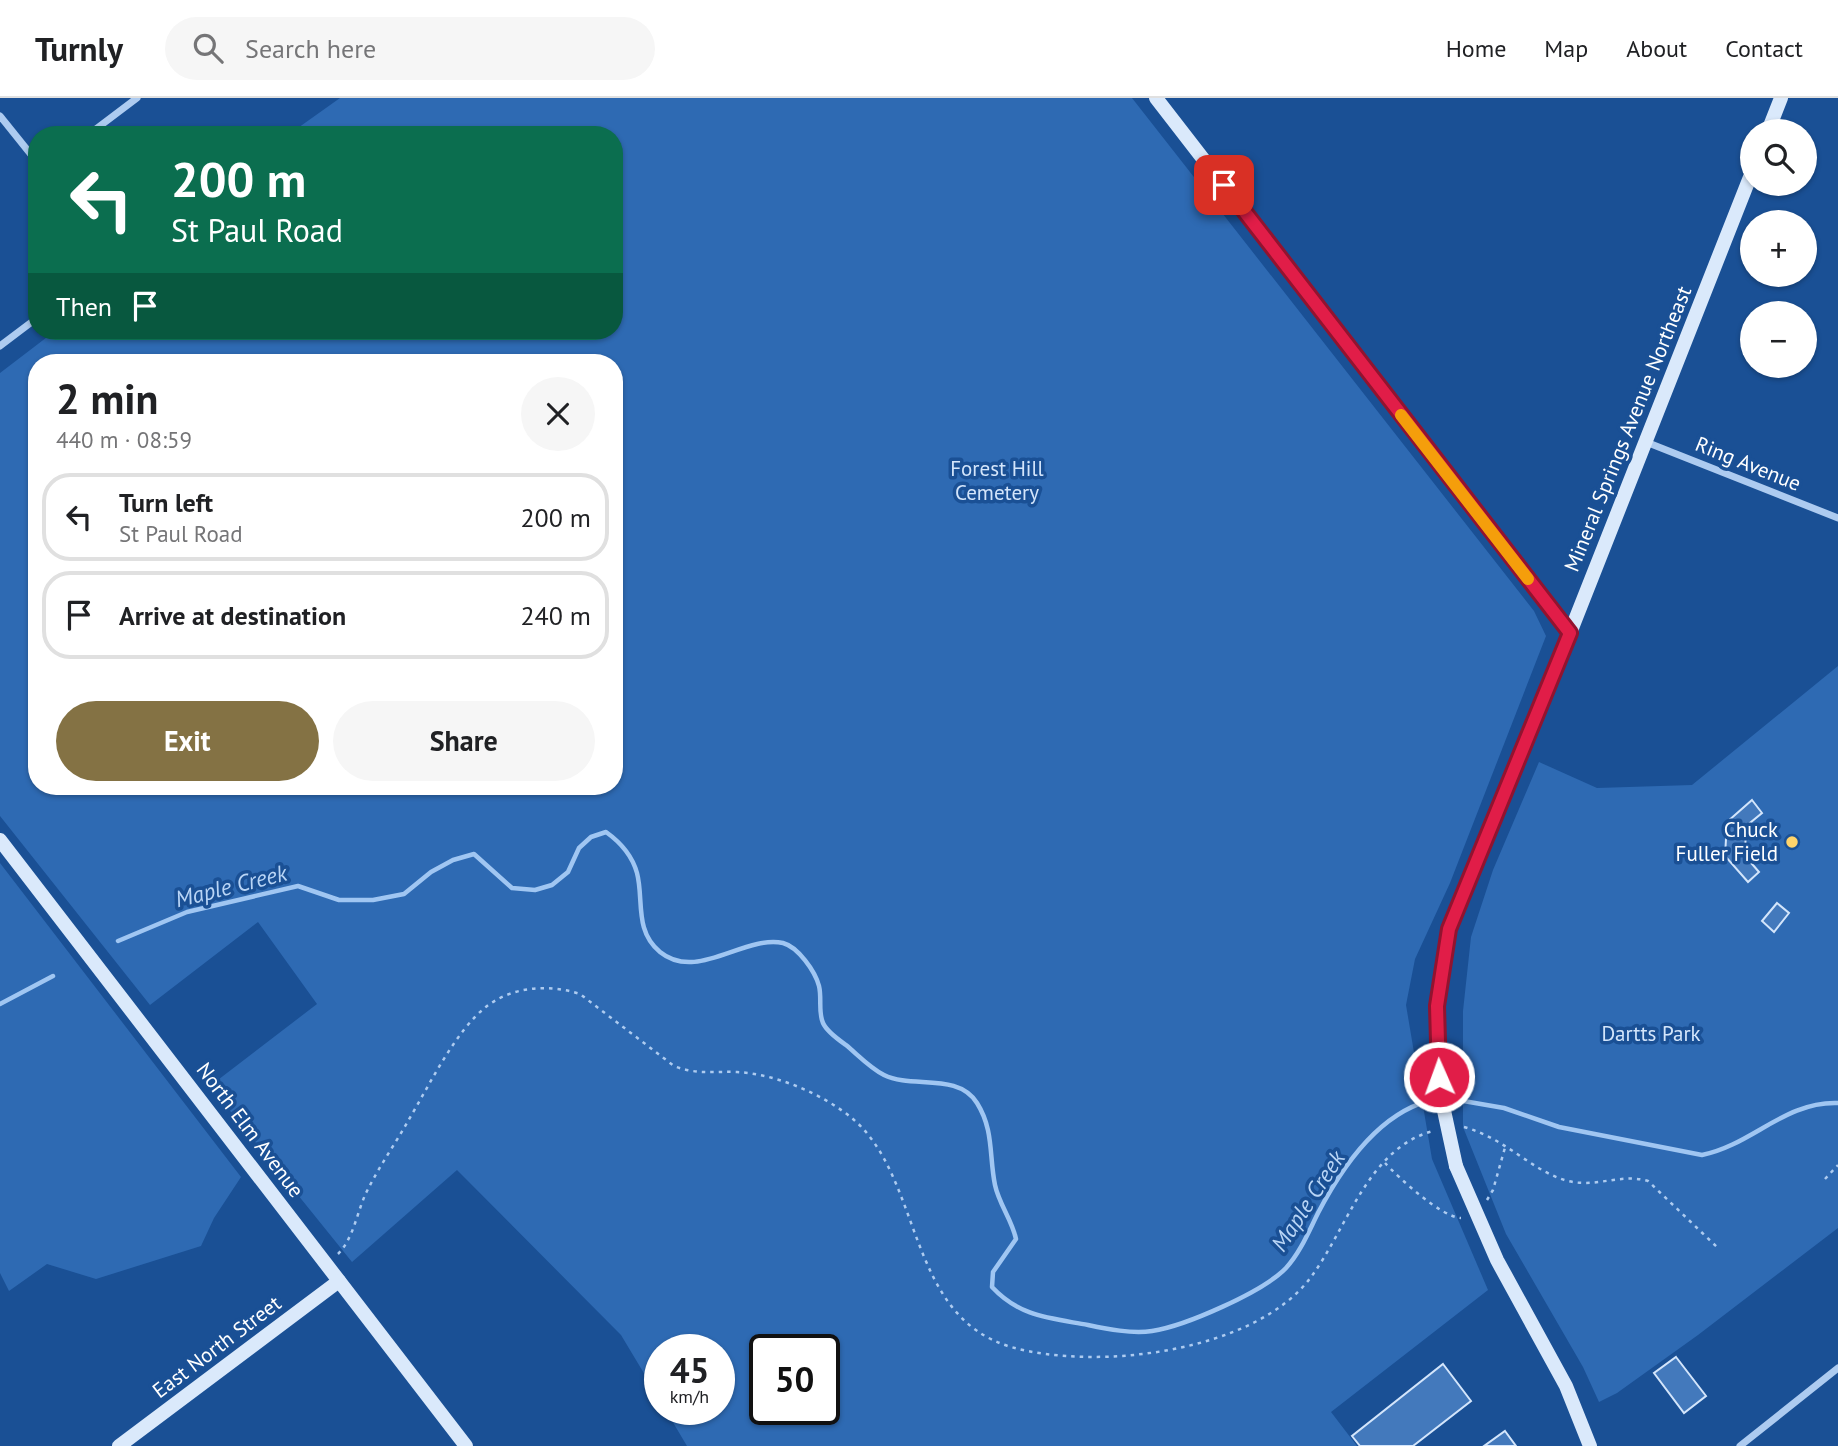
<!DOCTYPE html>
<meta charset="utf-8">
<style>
:root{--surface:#fff;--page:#f6f6f6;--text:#202124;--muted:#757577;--line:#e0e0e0;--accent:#847244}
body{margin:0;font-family:"PT Sans",sans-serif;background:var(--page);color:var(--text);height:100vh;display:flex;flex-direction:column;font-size:26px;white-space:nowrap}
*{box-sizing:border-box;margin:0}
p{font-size:23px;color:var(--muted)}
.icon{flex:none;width:38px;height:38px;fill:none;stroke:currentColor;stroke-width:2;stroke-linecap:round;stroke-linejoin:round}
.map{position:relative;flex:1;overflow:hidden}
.panel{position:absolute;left:28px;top:256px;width:595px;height:441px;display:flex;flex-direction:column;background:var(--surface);border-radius:28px;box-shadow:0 2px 5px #0004}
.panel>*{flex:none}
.top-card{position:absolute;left:28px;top:28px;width:595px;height:214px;border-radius:28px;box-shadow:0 2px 5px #0004;background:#0b6e4f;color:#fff;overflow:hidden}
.buttons{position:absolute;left:1740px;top:21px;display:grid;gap:14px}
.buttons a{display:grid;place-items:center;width:77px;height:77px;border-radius:50%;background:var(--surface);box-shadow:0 2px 5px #0004;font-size:35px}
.speed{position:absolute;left:644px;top:1236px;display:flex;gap:14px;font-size:35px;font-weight:700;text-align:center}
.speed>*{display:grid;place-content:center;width:91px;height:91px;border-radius:50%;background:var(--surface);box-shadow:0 2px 5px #0004;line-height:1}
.speed small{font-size:18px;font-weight:400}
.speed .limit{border:4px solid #111;border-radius:10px;background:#fff;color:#111}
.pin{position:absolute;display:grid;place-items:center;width:60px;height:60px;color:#fff;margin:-30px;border-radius:14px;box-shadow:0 4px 10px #0006}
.me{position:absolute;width:77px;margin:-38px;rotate:358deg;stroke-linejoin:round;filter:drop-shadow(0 0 5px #0008)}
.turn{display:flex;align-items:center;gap:24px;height:147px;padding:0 28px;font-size:32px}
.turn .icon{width:91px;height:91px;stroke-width:2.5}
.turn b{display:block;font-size:49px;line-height:60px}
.then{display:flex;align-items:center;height:66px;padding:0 28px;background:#0003;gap:14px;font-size:26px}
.round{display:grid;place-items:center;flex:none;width:74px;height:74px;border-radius:37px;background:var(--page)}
.head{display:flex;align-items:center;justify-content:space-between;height:119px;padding:0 28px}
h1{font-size:42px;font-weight:600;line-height:52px}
.primary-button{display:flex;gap:14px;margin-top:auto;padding:14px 28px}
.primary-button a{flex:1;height:80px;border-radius:42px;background:var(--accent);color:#fff;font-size:28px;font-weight:600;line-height:80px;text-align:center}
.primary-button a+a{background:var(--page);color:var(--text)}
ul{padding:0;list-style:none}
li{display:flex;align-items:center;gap:21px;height:88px;margin:0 14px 10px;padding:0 14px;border:4px solid var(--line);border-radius:28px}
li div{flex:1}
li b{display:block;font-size:26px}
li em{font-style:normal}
header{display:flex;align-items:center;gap:42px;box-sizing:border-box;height:98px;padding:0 35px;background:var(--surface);border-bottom:2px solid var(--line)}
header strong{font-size:33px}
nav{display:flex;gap:38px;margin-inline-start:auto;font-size:24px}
.search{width:490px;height:63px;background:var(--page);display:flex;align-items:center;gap:18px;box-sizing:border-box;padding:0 24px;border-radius:38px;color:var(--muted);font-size:26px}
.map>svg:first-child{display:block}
</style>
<header>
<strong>Turnly</strong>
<div class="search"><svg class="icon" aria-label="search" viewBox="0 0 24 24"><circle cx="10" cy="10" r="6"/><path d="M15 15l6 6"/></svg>Search here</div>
<nav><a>Home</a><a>Map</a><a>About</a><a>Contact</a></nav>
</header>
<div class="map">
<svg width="1838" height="1348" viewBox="0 0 1838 1348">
<rect width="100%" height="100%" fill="#1a5095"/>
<g fill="#2e6ab3" fill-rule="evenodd">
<path d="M340 0H1132L1534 513 1546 538 1450 785 1415 861 1406 907 1432 1061 1488 1192 1331 1314 1357 1348H687L665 1311H719V1251H660V1302L621 1237 457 1072 352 1164 210 988 317 906 258 824 150 907 0 718V275L55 233H614V37H288ZM37 264H614V688H37ZM765 1251H824V1311H765Z"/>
<path d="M1838 568V1130L1698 1237 1617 1295 1599 1304 1583 1269 1506 1136 1463 1029V913L1471 839 1493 772 1539 664 1597 690 1692 687Z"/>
<path d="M0 765 241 1079 214 1120 201 1148 96 1181 47 1166 9 1193 0 1175Z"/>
</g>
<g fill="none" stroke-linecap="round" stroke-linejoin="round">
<g stroke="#a0c6f2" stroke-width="4.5">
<path d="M118 843 187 814 298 788 339 802H373L404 796 431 774 453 762 474 756 512 790 535 792 552 787 568 774 579 750 591 739 606 734C620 744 632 757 637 775 644 801 634 833 660 854 697 884 743 837 783 845 798 849 815 873 819 888 822 900 818 914 823 925 827 934 839 942 846 947 858 957 870 970 884 977 912 991 958 974 977 1005 994 1032 989 1058 995 1087 999 1106 1012 1122 1016 1141L993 1174 992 1189C1020 1219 1050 1220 1088 1227 1107 1231 1132 1236 1152 1233 1185 1228 1263 1194 1286 1170 1300 1155 1309 1133 1318 1115 1343 1067 1382 1011 1437 1001"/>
<path d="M0 906 53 878"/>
<path d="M1446 1000 1504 1010 1559 1029 1702 1057C1752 1047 1785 1003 1838 1005"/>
</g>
</g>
<g fill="#4379bc" stroke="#d3e5fb" stroke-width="2">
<path d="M1752 702 1762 715 1745 729 1746 759 1759 774 1748 784 1725 758 1727 724Z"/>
<path d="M1777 805 1789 815 1774 834 1762 823Z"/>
<path d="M1676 1259 1706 1298 1684 1315 1654 1275Z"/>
<path d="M1443 1266 1471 1303 1413 1348H1360L1352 1338Z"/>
<path d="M1505 1333 1516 1348H1484Z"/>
</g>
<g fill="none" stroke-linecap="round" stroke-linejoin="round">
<g stroke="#adcbf0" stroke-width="2.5" stroke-dasharray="3.5 5" stroke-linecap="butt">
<path d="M1464 1029C1507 1041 1531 1073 1568 1083 1596 1090 1621 1075 1648 1083L1718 1150"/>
<path d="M1385 1065C1399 1080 1441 1119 1461 1120"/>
<path d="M1825 1081 1838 1067"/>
<path d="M1487 1102 1493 1092 1506 1046"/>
<path d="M338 1156C354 1140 357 1113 367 1093 379 1069 395 1046 408 1023 429 988 455 933 487 908 514 888 549 886 580 896L674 968C696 977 714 973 737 974 776 976 823 996 853 1021 923 1081 906 1218 1011 1249 1095 1273 1255 1255 1311 1179 1347 1131 1368 1050 1433 1033"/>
</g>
<g stroke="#adcbf0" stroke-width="7">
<path d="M0 18 37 64"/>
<path d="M88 37 137 0"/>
<path d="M0 248 37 220"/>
<path d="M1646 344 1838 420"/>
<path d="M1740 1348 1838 1270"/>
</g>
<g stroke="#dae9fb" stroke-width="14">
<path d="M1156 0 1570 535"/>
<path d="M1768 33 1781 0"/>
<path d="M0 742 466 1348"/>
<path d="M1438 964 1437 908 1449 831 1570 535 1752 74"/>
<path d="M1456 1068 1497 1162 1566 1288 1590 1348"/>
<path d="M119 1348 339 1183"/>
</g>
<path stroke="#dae9fb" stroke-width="14" d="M1438 964 1440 994 1456 1068"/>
</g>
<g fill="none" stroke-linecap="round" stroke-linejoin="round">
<g stroke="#92132f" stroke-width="18">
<path id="route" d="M1224 87 1570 535 1449 831 1437 908 1439 979"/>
</g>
<use href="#route" stroke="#e11d48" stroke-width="12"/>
<path stroke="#f59e0b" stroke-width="12" d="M1401 317 1528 481"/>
</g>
<circle fill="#ffd46b" stroke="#1a5095" stroke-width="2.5" cx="1792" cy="744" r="7"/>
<g text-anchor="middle" stroke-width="7" stroke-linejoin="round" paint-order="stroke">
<g font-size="21" fill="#fff" stroke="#1a5095">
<text transform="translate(1628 331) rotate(-68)" y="7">Mineral Springs Avenue Northeast</text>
<text transform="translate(1748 366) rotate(22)" y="7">Ring Avenue</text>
<text transform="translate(250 1032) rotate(53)" y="7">North Elm Avenue</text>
<text transform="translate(217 1249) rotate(-37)" y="7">East North Street</text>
</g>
<g font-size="21" fill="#d3e5fb" stroke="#1a5095">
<text x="997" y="378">Forest Hill<tspan x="997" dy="24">Cemetery</tspan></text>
<text x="1651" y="943">Dartts Park</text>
</g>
<g font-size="21" fill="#fff" stroke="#1a5095" text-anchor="end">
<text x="1778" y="739">Chuck<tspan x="1778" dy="24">Fuller Field</tspan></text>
</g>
<g font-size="23" font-style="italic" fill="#b9d5f6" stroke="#1a5095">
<text transform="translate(231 788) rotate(-14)" y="8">Maple Creek</text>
<text transform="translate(1308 1103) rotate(-57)" y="8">Maple Creek</text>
</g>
</g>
</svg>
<div class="buttons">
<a><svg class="icon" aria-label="search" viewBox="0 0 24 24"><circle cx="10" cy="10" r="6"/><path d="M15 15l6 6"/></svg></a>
<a>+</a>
<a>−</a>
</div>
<div class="speed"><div>45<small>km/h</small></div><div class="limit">50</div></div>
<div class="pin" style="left:1224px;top:87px;background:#d93025"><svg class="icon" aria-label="arrive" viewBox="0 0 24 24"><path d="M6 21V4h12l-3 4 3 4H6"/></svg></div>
<svg class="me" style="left:1439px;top:979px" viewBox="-20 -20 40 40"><circle r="17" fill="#e11d48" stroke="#fff" stroke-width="3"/><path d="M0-11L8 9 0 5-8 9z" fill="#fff"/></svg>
<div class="top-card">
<div class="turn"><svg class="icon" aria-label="left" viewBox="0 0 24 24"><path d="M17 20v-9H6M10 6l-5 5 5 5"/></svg><div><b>200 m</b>St Paul Road</div></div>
<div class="then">Then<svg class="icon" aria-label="arrive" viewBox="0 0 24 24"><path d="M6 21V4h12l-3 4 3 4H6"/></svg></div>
</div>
<section class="panel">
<div class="head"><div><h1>2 min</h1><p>440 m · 08:59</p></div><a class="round"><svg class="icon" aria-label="close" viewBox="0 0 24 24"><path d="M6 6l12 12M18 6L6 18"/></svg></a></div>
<ul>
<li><svg class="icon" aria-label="left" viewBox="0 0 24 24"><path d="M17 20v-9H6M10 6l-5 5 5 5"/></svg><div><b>Turn left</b><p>St Paul Road</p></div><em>200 m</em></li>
<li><svg class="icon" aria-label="arrive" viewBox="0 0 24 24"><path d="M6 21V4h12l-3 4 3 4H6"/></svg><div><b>Arrive at destination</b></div><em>240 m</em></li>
</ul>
<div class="primary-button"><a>Exit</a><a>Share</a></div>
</section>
</div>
